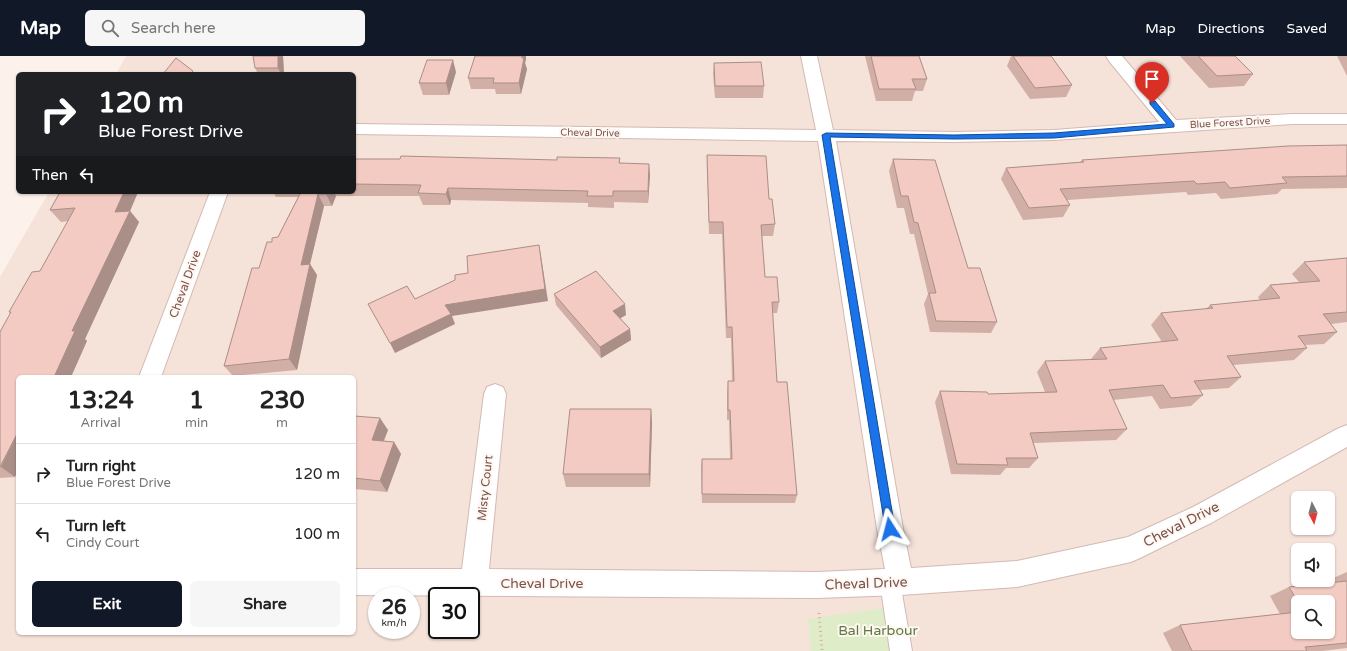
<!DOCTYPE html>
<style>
:root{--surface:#fff;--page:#f6f6f6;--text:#222;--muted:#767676;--line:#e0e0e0;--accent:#111827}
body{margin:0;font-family:"Varela Round",sans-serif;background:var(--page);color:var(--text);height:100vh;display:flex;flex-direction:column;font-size:15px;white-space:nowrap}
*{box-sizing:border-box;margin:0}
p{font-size:13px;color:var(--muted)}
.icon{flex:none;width:22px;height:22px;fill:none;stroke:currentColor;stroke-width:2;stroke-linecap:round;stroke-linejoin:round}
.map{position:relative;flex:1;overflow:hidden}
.drawer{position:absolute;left:16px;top:319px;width:340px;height:260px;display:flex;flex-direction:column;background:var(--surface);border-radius:6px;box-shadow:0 1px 3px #0004}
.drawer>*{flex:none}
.banner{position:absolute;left:16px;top:16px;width:340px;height:122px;border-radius:6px;box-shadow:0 1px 3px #0004;background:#202124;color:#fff;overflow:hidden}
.needle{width:26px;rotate:174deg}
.tools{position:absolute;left:1291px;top:435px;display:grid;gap:8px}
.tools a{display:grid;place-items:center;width:44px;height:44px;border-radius:6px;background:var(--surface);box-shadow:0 1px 3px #0004;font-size:20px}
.speed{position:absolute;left:368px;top:531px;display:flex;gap:8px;font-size:20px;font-weight:700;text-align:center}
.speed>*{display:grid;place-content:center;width:52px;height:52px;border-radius:50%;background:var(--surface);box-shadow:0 1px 3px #0004;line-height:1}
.speed small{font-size:10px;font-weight:400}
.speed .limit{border:2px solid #111;border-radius:6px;background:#fff;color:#111}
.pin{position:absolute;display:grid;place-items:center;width:34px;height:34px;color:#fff;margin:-41px -17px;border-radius:50% 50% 50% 0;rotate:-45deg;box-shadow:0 0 4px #0007}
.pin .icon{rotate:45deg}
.me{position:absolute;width:44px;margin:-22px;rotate:351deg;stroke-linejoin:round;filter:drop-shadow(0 0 3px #0008)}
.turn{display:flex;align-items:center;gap:14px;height:84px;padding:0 16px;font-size:18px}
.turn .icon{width:52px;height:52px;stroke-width:2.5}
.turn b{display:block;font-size:28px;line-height:34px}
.then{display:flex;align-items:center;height:38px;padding:0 16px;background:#0003;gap:8px;font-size:15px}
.eta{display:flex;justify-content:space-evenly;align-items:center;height:68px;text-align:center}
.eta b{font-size:24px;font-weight:800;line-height:28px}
.primary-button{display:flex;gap:8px;margin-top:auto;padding:8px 16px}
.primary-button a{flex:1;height:46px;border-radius:6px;background:var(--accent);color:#fff;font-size:16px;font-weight:800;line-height:46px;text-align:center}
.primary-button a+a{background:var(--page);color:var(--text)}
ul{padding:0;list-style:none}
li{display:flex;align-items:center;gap:12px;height:60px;padding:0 16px;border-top:1px solid var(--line)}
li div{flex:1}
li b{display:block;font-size:15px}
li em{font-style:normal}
header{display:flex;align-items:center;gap:24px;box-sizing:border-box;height:56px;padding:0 20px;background:var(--accent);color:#fff}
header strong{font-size:19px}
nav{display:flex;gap:22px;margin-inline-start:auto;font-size:14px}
.search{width:280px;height:36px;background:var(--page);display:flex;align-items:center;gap:10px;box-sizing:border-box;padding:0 14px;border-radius:6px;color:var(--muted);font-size:15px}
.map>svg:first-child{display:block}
</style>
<header>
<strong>Map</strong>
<div class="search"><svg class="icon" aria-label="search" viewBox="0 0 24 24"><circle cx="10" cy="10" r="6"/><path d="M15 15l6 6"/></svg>Search here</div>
<nav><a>Map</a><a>Directions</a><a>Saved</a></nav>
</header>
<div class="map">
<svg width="1347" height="595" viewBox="0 0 1347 595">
<rect width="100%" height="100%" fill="#fdf2eb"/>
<path fill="#f5e2d9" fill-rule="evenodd" d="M126 0H1347V595H0V221L49 136H354V18H116ZM18 321H354V577H18ZM1298 442H1328V472H1298ZM1298 494H1328V524H1298ZM377 540H411V574H377ZM437 540H471V574H437ZM1298 546H1328V576H1298Z"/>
<path fill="#deecc8" d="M898 550 908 595H811L808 563Z"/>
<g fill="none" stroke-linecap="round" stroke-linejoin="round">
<g stroke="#d3bab2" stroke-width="2">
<path id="lane" d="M890 516 897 519 900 526 912 595H890L880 526 883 519Z"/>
</g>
<g stroke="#d3bab2" stroke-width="2">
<g id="street">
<path d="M801 0H817L833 74 954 76 1054 74 1159 66 1109 5 1106 0H1122L1176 64 1293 58H1347V68H1293L1054 84 954 86 836 85 903 473 911 512 1017 505 1128 481 1193 451 1339 372 1347 369V391L1211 467 1140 502 1131 506 1017 531 901 539 817 542 354 539V513H462L484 338 487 331 495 328 503 331 506 338 489 513 817 516 885 513 877 473 818 85 354 78V68L816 74Z"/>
<path d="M210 136H228L161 321H139Z"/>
</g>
</g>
<path stroke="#d9ada4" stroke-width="3" stroke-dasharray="1 3.5" stroke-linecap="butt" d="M819 557 822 595"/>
<use href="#lane" fill="#fff" fill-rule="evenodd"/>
<use href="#street" fill="#fff" fill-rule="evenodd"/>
</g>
<g fill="#d1afa7" fill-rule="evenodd">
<path d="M283 0 284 18H258L255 12Z"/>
<path d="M865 0H919L927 23 923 35H915L912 45H876Z"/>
<path d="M1011 0H1051L1072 29 1066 41 1030 43 1007 10Z"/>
<path d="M1180 0H1235L1253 18 1244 30 1209 32Z"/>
<path d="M1337 0H1347V20Z"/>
<path d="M526 3 525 7 527 13 521 38H496L495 33H471L468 22Z"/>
<path d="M714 7 764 30 763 42H715L713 18Z"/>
<path d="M456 16 449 39H423L419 27Z"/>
<path d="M1347 89V132L1282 133 1277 138 1221 143 1216 137 1188 139 1186 136 1067 144 1070 149 1063 161 1023 164 1001 123 1006 112 1080 106 1082 104Z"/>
<path d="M707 99 769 143 775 168 773 180H762L765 221 779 246 777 257H772L777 326 797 439 795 447H702L701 412 702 403H730L729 364H727V336L728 325H732L731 282H726L722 178H709L707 110Z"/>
<path d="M620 102V107L650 119 648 147 614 146V152L588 151V147L451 144 450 149H423L419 140H336L332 150H324L310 208 317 219 297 314 233 320 224 310 259 212 272 186 278 181 298 141H276L273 136H354V103L557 104Z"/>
<path d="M893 103 968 212 997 266 991 277 930 276 924 248 928 238 914 178H910L904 152H897L889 115Z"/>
<path d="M60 136H138L130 155 139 166 85 283 87 285 18 321 15 421 0 422V276L11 257 9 256 40 215 68 165 61 166 50 154Z"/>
<path d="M1347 202V266L1331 268 1337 276 1324 288 1305 289 1307 292 1294 304 1233 309 1241 321 1229 332 1200 334 1203 339 1191 350 1160 353 1152 340 1113 344 1127 373 1116 384 1033 387 1038 402 1029 412H1006L1000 419 951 418 935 346 940 335 988 338 1045 336 1037 316 1045 305 1091 304V303L1100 292 1162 286 1151 269 1161 257 1206 253 1210 249 1260 244 1258 241 1270 229 1299 226 1292 218 1304 206Z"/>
<path d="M554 238 626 259 620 262 630 273 631 284 601 302 556 249Z"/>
<path d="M651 353 652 367 650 431H566L563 418Z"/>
<path d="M354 360 388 374 384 385 394 386 401 398 387 436 354 433Z"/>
<path d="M1347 516V592L1322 595H1172L1163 577 1180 569 1280 558 1270 540 1289 531 1333 526 1331 523ZM1298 546 1328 576H1298Z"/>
</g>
<g fill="#aa8e88">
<path d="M278 0H283L284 18H281L278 12Z"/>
<path d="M522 0H526V3L525 7 527 13 521 38 519 27Z"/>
<path d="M453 4 456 16 449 39 446 27Z"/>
<path d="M649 108 650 119 648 147V135Z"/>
<path d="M448 132 451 144 450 149 446 138Z"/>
<path d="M124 136H138L130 155 139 166 85 283 87 285 71 321H54L115 156Z"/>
<path d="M327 136H334L336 140 332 150 326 138Z"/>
<path d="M318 138 324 150 310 208 317 219 297 314 289 303 301 209Z"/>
<path d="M539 189 541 200 548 245 452 260 455 268 395 297 390 287 445 249Z"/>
<path d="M625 248 626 259 614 266 613 255Z"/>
<path d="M630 273 631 284 601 302 600 291Z"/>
<path d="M651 353 652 367 650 431 649 418Z"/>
<path d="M380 362 388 374 379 396 372 384Z"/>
<path d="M18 376V415L15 421 1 411Z"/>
<path d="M394 386 401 398 387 436 380 425Z"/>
</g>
<g fill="#f3cbc2" stroke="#aa8e88">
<path d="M253 0H278V12H255Z"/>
<path d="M475 0H522V2H524L519 27H493L494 22H468Z"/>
<path d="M871 0H919L927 23H912L916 33H879Z"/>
<path d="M1013 0H1051L1072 29 1035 32Z"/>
<path d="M1198 0H1235L1253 18 1217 20Z"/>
<path d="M176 2 193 15 191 18H163Z"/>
<path d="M427 4H453L446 27H419Z"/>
<path d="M761 6 764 30H715L714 7Z"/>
<path d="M1347 89V120L1282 121 1287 127 1230 132 1225 126 1197 128 1194 125 1060 133 1070 149 1029 152 1006 112 1084 106 1082 104 1288 90Z"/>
<path d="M707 99 766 100 769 143H772L775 168 761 169 765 221H777L779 246H772L777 326H787L797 439 702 438V403H732L730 354H728V325H734L732 271H727L723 166H709Z"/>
<path d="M401 100 557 104V101L620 102 619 107 649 108 648 135H613V140H587L588 135 448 132 446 138 418 137 421 129 354 128V103H400Z"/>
<path d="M893 103 935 104 968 212H980L997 266 936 265 929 237H936L918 167 914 166 908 140H901Z"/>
<path d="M60 136H124L115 156 130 155 72 275H75L54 321H18V376L0 411V276L11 256H9L32 216 40 215 75 152 50 154Z"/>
<path d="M301 136H327L326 138H318L301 209 310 208 289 303 224 310 252 212H259L267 186H272V182L278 181Z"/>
<path d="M539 189 545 233 445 249 451 258 390 287 368 248 407 230 415 243 455 224V219L468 217 467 200Z"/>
<path d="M1347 202V256L1323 258 1337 276 1298 280 1307 292 1227 300 1241 321 1194 325 1203 339 1171 342 1163 329 1109 334 1127 373 1030 377 1038 402H1006L1008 409 957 408 940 335 987 336 988 338 1057 336 1045 305 1107 303 1100 292 1178 284 1161 257 1213 252 1210 249 1280 242 1270 229 1320 225 1304 206Z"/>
<path d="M596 215 625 248 613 255 630 273 600 291 554 238Z"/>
<path d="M570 353H651L649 418H563Z"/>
<path d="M354 360 380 362 372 384 394 386 380 425 354 422Z"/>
<path d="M1347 525V587L1305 591 1307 595H1192L1180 569 1298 556V576H1328V546H1298L1289 531Z"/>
</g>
<path fill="#1a73e8" stroke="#114b97" d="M1150 45H1155L1174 68V71L1054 82 954 83 830 81 895 473 894 477 890 478 886 477 822 79 826 77 954 79 1054 77 1167 68 1150 48Z"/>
<g text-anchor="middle" stroke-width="4" stroke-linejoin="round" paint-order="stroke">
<g font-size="10" fill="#7a534c" stroke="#fff7f2">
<text transform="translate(1230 66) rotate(-3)" y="4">Blue Forest Drive</text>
<text transform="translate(590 76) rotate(1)" y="4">Cheval Drive</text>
</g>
<g font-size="12" fill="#7a534c" stroke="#fff7f2">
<text transform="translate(185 228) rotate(-70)" y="4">Cheval Drive</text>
<text transform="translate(485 432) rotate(-84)" y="4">Misty Court</text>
</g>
<g font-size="14" fill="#7a534c" stroke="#fff7f2">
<text transform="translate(1181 468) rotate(-27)" y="5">Cheval Drive</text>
<text x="542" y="532">Cheval Drive</text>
<text transform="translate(866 527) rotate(-2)" y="5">Cheval Drive</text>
</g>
<g font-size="14" fill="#5e7a41" stroke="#fff7f2">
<text x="878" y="579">Bal Harbour</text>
</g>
</g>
</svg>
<div class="tools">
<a><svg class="needle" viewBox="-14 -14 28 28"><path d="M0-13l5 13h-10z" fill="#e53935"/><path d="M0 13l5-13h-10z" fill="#767676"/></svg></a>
<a><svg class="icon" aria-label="sound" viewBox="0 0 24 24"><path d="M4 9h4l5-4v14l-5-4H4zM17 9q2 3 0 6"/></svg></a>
<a><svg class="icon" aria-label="search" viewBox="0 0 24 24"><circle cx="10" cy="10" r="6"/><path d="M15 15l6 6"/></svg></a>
</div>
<div class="speed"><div>26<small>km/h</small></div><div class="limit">30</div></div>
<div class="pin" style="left:1152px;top:47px;background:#d93025"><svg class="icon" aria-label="arrive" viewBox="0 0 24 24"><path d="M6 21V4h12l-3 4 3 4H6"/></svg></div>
<svg class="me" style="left:890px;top:473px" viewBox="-20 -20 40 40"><path d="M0-17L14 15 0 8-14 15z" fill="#1a73e8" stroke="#fff" stroke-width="4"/></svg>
<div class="banner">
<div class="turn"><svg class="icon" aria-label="right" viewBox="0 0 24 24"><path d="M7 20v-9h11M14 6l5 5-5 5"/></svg><div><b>120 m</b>Blue Forest Drive</div></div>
<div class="then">Then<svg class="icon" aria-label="left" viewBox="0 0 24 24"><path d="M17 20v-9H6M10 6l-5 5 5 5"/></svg></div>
</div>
<section class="drawer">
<div class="eta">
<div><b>13:24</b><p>Arrival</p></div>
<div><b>1</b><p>min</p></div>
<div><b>230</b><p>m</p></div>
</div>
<ul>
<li><svg class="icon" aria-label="right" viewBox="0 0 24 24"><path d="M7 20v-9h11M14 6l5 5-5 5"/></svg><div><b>Turn right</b><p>Blue Forest Drive</p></div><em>120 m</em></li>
<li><svg class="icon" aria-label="left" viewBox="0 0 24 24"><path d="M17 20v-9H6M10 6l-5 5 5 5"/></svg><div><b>Turn left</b><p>Cindy Court</p></div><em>100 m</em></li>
</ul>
<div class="primary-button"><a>Exit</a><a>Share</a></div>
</section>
</div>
